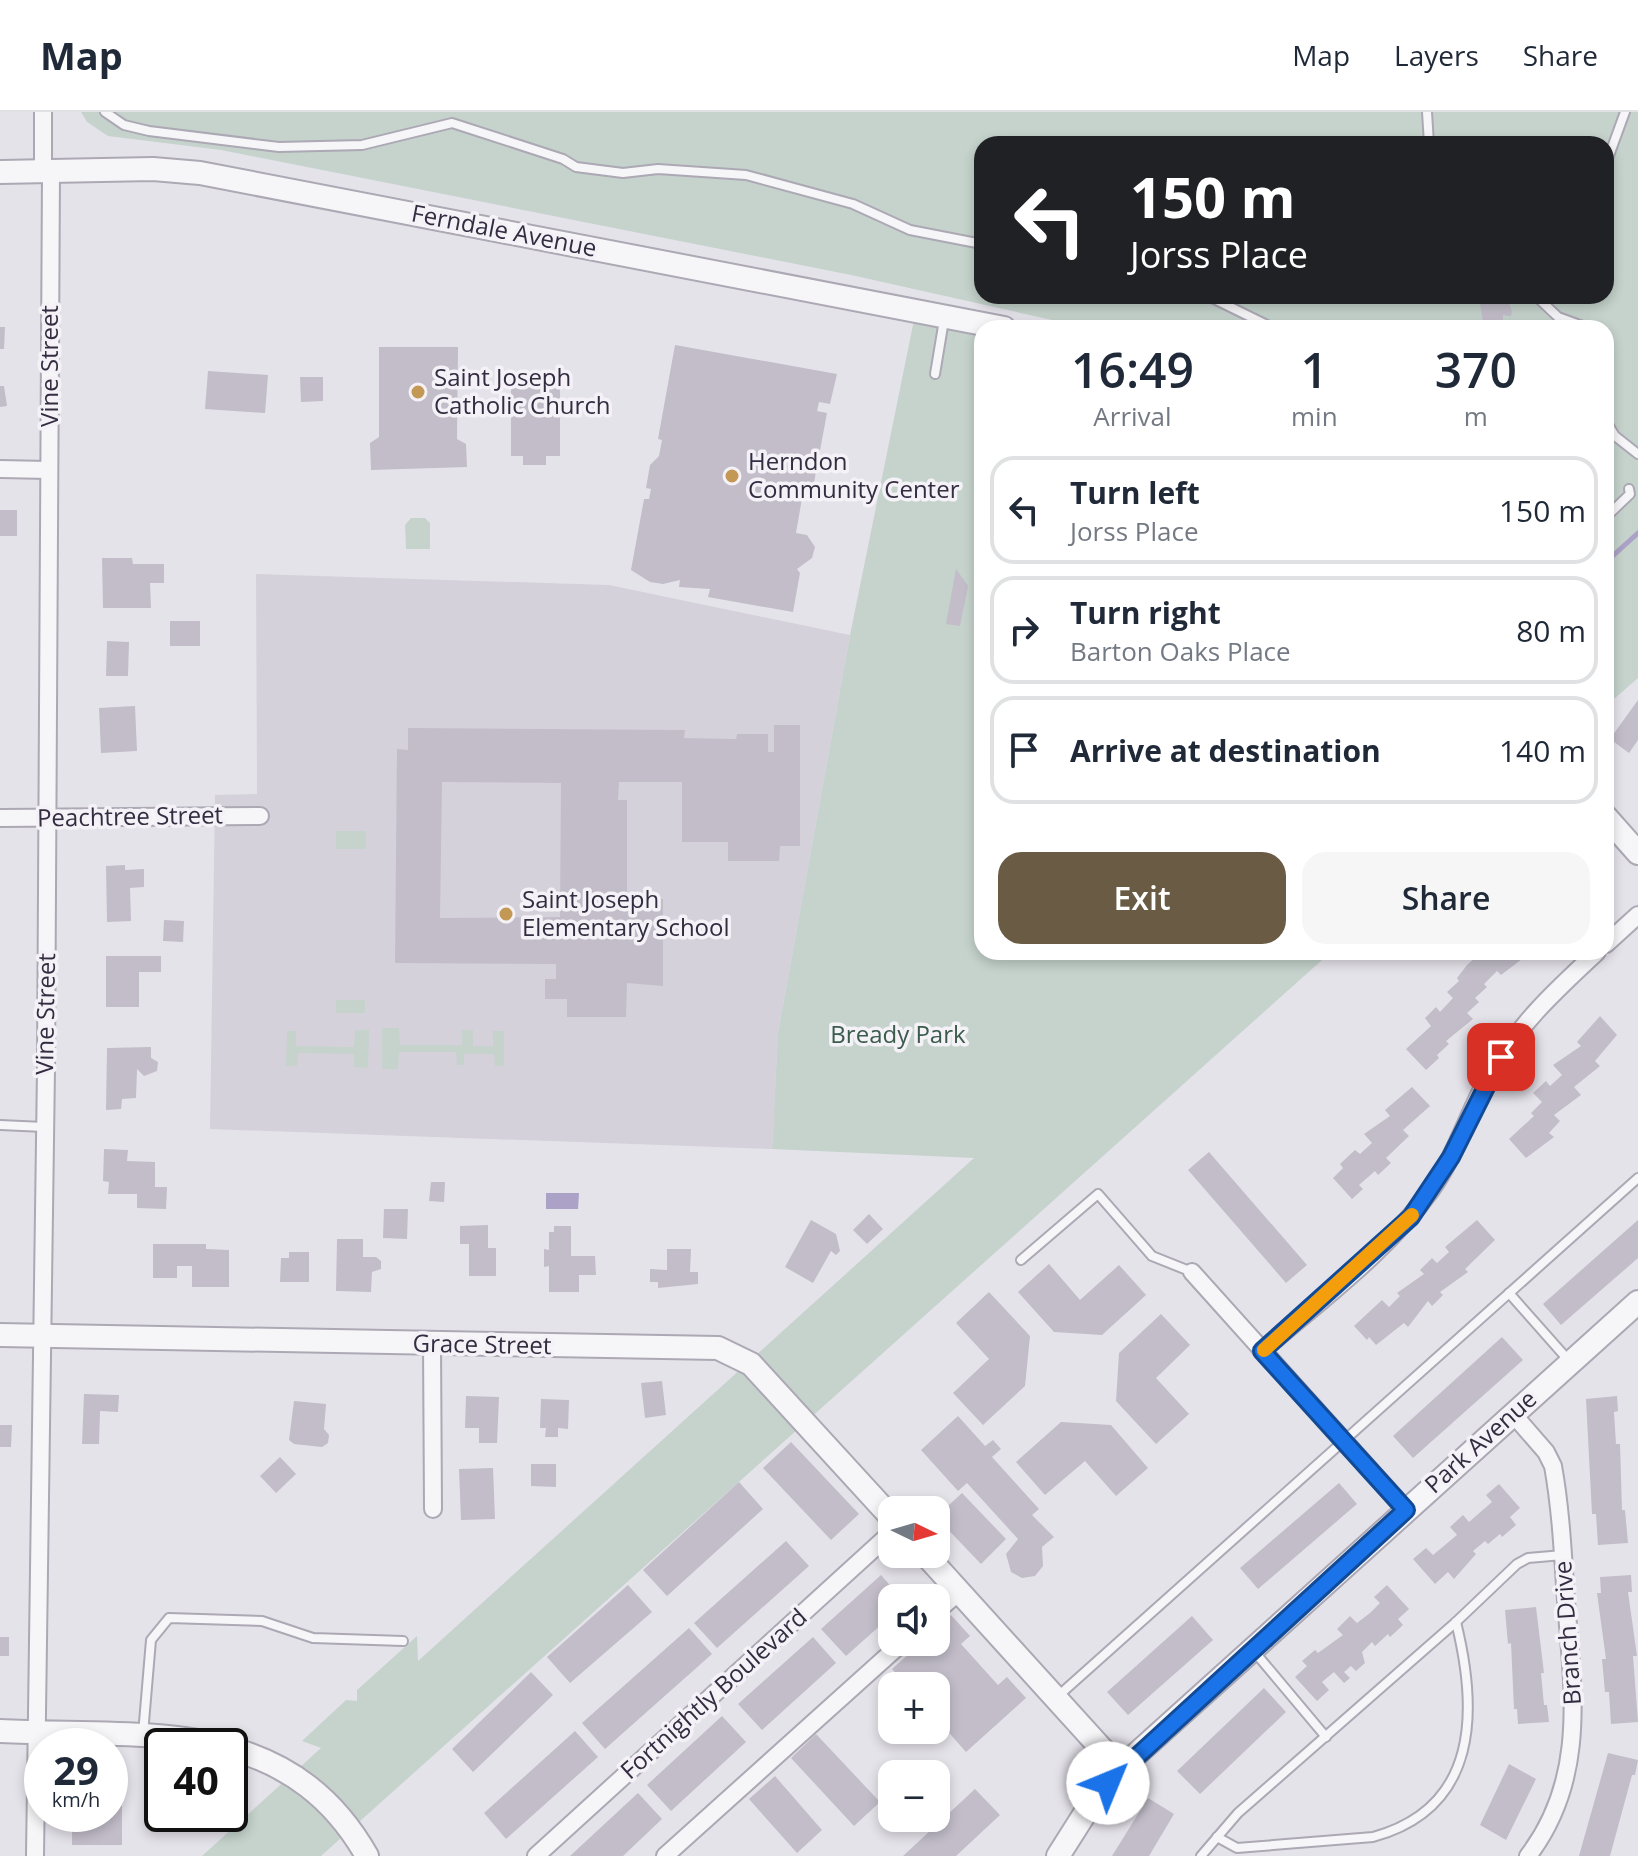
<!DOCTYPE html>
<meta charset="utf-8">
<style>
:root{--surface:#fff;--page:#f6f6f7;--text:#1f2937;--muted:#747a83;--line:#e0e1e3;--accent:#695b44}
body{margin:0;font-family:"Open Sans",sans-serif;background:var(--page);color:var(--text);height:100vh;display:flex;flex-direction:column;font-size:30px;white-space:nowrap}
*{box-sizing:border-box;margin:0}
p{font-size:26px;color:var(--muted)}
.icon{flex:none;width:44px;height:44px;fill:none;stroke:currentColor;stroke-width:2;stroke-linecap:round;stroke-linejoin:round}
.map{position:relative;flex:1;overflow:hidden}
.details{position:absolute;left:974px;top:208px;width:640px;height:640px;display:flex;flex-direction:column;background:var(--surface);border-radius:24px;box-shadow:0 4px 12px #0003}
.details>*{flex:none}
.top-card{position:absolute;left:974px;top:24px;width:640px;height:168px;border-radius:24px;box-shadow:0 4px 12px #0003;background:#202124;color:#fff;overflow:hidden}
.needle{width:52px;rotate:95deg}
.fabs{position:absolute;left:878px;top:1384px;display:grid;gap:16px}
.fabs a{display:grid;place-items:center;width:72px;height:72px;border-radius:16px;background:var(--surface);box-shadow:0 4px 12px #0003;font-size:40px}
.speed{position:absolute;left:24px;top:1616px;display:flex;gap:16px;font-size:40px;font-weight:700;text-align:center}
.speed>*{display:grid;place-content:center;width:104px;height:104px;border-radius:50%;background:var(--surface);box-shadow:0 4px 12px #0003;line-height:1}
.speed small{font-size:20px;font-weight:400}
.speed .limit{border:4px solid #111;border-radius:12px;background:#fff;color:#111}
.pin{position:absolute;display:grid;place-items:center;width:68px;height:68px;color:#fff;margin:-34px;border-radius:16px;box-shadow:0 4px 12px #0006}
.me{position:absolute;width:88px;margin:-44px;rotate:45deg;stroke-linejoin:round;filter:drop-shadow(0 0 6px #0008)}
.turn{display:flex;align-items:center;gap:28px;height:168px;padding:0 24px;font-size:36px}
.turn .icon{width:104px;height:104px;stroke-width:2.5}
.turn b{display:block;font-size:56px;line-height:68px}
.eta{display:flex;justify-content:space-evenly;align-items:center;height:136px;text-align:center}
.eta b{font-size:48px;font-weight:600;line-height:56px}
.cta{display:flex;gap:16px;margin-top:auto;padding:16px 24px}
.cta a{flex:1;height:92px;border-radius:24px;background:var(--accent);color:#fff;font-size:32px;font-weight:600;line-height:92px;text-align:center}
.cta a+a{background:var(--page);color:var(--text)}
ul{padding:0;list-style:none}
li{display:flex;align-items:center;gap:24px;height:108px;margin:0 16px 12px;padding:0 8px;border:4px solid var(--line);border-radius:24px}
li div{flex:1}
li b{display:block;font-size:30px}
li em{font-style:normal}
header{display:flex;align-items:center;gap:48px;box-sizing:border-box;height:112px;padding:0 40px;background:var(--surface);border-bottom:2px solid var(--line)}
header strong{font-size:38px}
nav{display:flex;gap:44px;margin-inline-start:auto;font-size:28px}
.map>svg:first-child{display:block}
</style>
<header>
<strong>Map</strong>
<nav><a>Map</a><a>Layers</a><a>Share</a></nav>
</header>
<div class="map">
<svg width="1638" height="1744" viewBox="0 0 1638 1744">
<rect width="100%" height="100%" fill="#e5e3ea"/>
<path fill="#d5d1db" d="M256 462 609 473 850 523 778 921 772 1037 210 1017 215 683 257 682Z"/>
<g fill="#c5d3cc" fill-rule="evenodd">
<path d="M81 0H1638V566L1606 594V216H1088L851 163 221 38 108 24 87 10ZM982 32H1606V184H982Z"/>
<path d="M916 198 982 216V840H1331L321 1744H202L321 1636 302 1629 346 1588 357 1589V1578L417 1524 418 1549 974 1046 772 1037 778 921 850 523Z"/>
<path d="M411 406H425L430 411V437H406L405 413Z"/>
<rect x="336" y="719" width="30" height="18"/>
<rect x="336" y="888" width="29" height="13"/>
<path d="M382 916H399L400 933H462V918H473V934H493V919H504V954H495L494 942H464V953H457L456 940H399L398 957H382Z"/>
<path d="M355 918H369L368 956 354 955V942L298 941 297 954H286L287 919H296V934L354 935Z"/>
</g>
<path fill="#aca1c6" d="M546 1081H579L578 1097H546Z"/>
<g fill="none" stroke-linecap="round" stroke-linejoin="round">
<path stroke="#aca1c6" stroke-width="5" d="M1606 450 1638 421"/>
</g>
<g fill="#c2bdc9" fill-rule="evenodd">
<path d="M1507 184 1512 200 1511 204 1503 203V216H1442V208L1483 209 1480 192 1484 185Z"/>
<path d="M0 215H5L4 237H0Z"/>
<path d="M675 233 837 262 830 292 819 290 817 299 827 301 813 376 804 375 796 421 807 423 815 435 812 446 797 457 800 461 793 500 708 485 710 477 679 475 680 468 663 472 650 470 631 458 644 387H649L651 377 646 376 650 353 659 344 662 328 658 327Z"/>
<path d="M379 235H458L457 327 466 332 467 355 371 358 370 331 379 325Z"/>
<path d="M208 259 268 263 265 301 205 297Z"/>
<path d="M300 265H323V289L301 290Z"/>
<path d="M511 267 560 268V344H546V353H523V344H511Z"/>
<path d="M0 274H4L7 294 0 295Z"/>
<rect x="0" y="398" width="17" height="26"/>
<path d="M102 446H132L133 452H164V471H150L151 496H103Z"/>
<path d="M956 457 968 474 960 514 946 512Z"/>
<rect x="170" y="509" width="30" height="25"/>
<path d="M107 529 129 530 128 564H106Z"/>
<path d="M1638 588V628L1629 641 1610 627Z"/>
<path d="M135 594 137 639 101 641 99 596Z"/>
<path d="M774 613H800V734H780L779 749H728V730H682V670H619L618 688H627V787H663V874L627 871 626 905H567V887H545V867H556V852L395 851 397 637 408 638V616L685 618 684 626 736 627 737 622H768V640H774ZM442 670 561 671 560 805 440 806Z"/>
<path d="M125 753V758L144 757V775L130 776 131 809 107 810 106 754Z"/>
<path d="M164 808 184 809 183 830 163 829Z"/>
<path d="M1486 840H1522L1526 844 1501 863 1497 859 1484 872 1487 875 1475 886 1479 890 1467 901 1473 907 1446 929 1449 932 1437 943 1439 946 1426 958 1406 937 1431 914 1425 906 1436 895 1440 900 1453 886 1447 880 1459 869 1457 866 1467 853 1480 841 1482 844Z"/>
<path d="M106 844H161V860H139V895H106Z"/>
<path d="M1600 904 1617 923 1595 949 1600 954 1574 975 1581 983 1554 1003 1560 1009 1549 1021 1554 1025 1526 1046 1509 1027 1534 1004 1531 1001 1542 990 1533 981 1546 969 1550 974 1562 963 1553 953 1581 934 1577 930Z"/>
<path d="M151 935V946L158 950 157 959 144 964 137 957 136 986 122 987 121 997 106 998 107 936Z"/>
<path d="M1412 975 1430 994 1403 1018 1409 1024 1386 1046 1391 1051 1378 1063 1375 1059 1359 1073 1363 1077 1352 1087 1333 1066 1343 1056 1340 1052 1355 1038 1360 1042 1372 1031 1364 1022 1390 1004 1385 998Z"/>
<path d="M104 1037 128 1038 127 1049 155 1050V1075H167L166 1097 137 1096V1082H108L109 1070 103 1069Z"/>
<path d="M1209 1040 1307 1153 1286 1171 1188 1058Z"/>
<path d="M431 1070H445L444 1090 429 1089Z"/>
<path d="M384 1097H408L407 1127 383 1126Z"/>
<path d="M869 1102 883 1117 867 1132 853 1118Z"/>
<path d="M811 1108 836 1122 840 1139 836 1143 831 1139 813 1171 785 1155Z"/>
<path d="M1477 1108 1495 1128 1465 1157 1468 1160 1440 1180 1443 1183 1432 1194 1428 1189 1408 1215 1404 1211 1376 1233 1369 1225 1367 1228 1354 1214 1382 1188 1389 1195 1400 1184 1397 1181 1424 1162 1420 1158 1432 1146 1437 1151 1449 1140 1445 1135Z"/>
<path d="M1638 1108V1146L1561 1213 1543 1192Z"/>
<path d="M488 1113V1136H496V1164H469V1132H460V1114Z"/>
<path d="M554 1114H571V1144H595L596 1163H579V1180H549V1154L544 1155V1137L549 1138V1120H554Z"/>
<path d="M337 1127H363V1145H376L381 1149V1157L372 1160 371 1180 336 1179Z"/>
<path d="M153 1132H206V1137L229 1138V1175H192V1154H177V1166H153Z"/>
<path d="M667 1137H691L690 1160H698V1172L658 1176V1170H650V1157L667 1158Z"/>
<path d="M289 1140H309V1170H280L281 1146H289Z"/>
<path d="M1049 1152 1080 1188 1119 1153 1146 1183 1102 1223 1054 1220 1018 1180Z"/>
<path d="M989 1180 1030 1224 1025 1274 983 1313 953 1281 989 1247 956 1211Z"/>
<path d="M1161 1202 1190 1233 1156 1266 1189 1302 1156 1332 1116 1289 1119 1241Z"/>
<path d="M1502 1225 1523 1248 1413 1346 1393 1324Z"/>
<path d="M662 1269 666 1303 645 1306 641 1271Z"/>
<path d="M84 1282 119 1283 118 1300 100 1299 99 1332H82Z"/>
<path d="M466 1284 499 1285 497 1331H479V1316H465Z"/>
<path d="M1617 1284 1618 1299 1614 1300 1616 1332H1620L1622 1398H1625L1628 1431 1598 1433 1596 1402H1592L1586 1287Z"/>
<path d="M541 1287 569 1288 568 1317 558 1316V1325H545L546 1316H540Z"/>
<path d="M294 1289 326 1292 324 1317 329 1323 328 1331 322 1335 294 1332 289 1328Z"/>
<path d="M958 1304 985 1334 993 1328 1001 1337 992 1345 1039 1397 1032 1403 1054 1425 1042 1435 1043 1454 1035 1464 1022 1466 1011 1460 1006 1442 1018 1427 967 1371 958 1379 921 1338Z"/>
<path d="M1061 1310 1111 1313 1148 1356 1116 1384 1085 1349 1045 1383 1016 1350Z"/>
<path d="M0 1313H12L11 1335H0Z"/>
<path d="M791 1330 859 1402 831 1428 763 1356Z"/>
<path d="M280 1345 296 1362 276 1381 260 1364Z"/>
<path d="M531 1352H556V1375L531 1374Z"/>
<path d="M493 1356 495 1407 461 1408 459 1357Z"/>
<path d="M739 1370 763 1397 667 1484 643 1458Z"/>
<path d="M1339 1371 1357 1392 1258 1477 1240 1456Z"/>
<path d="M1499 1372 1520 1396 1510 1405 1516 1413 1502 1425 1500 1422 1488 1432 1485 1429 1473 1439 1476 1442 1454 1467 1448 1460 1435 1472 1413 1447 1426 1436 1433 1443 1457 1423 1450 1415 1463 1403 1469 1410 1492 1390 1486 1383Z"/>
<path d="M962 1381 1006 1427 981 1452 936 1405Z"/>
<path d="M786 1429 809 1454 717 1536 694 1511Z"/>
<path d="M881 1463 901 1486H892V1503L846 1544 821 1517Z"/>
<path d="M1631 1463 1632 1480H1628L1637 1544H1633L1638 1610 1611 1612 1609 1580H1605L1602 1547H1606L1597 1481H1601L1600 1465Z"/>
<path d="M628 1473 652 1500 570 1571 547 1545Z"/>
<path d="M1387 1473 1409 1497 1398 1507 1403 1513 1390 1525 1388 1522 1375 1534 1372 1530 1362 1540 1365 1551 1356 1559 1351 1554 1344 1560 1350 1566 1344 1571 1334 1560 1322 1570 1329 1578 1317 1589 1295 1565 1307 1554 1302 1549 1315 1538 1318 1541 1343 1523 1337 1517 1350 1504 1357 1511 1370 1501 1380 1491 1374 1485Z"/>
<path d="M1536 1495 1544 1561H1541L1544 1593H1547L1549 1610 1518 1612 1517 1597H1514L1511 1531 1508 1532 1505 1498Z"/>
<path d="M951 1503 970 1524 961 1532 998 1573 1007 1565 1026 1586 966 1640 936 1606V1574H907L892 1557 922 1530H936V1517Z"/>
<path d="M1192 1504 1213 1528 1128 1603 1107 1580Z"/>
<path d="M689 1516 712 1542 605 1637 582 1611Z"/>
<rect x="0" y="1525" width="9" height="19"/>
<path d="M813 1525 836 1551 762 1618 738 1592Z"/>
<path d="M531 1560 553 1583 473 1660 452 1637Z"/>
<path d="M1264 1576 1286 1600 1200 1682 1177 1659Z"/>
<path d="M722 1604 746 1630 671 1699 647 1673Z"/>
<path d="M575 1619 598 1645 506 1727 484 1701Z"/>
<path d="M816 1622 880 1690 854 1714 791 1646Z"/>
<path d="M1608 1641 1638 1648 1635 1663H1632L1610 1744H1579Z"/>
<path d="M110 1649H122V1733H72V1702H110Z"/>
<path d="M1509 1652 1536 1667 1506 1728 1480 1713Z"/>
<path d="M775 1664 822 1718 797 1741 749 1687Z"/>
<path d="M975 1677 1000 1703 956 1744H903Z"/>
<path d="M638 1681 662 1707 623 1744H570Z"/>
<path d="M1148 1686 1174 1702 1149 1744H1112Z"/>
</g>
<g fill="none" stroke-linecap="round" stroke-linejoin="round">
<g stroke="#aca8b4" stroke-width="12">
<g id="service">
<path d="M105 0 124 13 149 19 279 35 362 33 452 11 563 47 576 55 623 61 658 57 746 63 853 92 910 118 982 132"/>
<path d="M1427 0 1429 32"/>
<path d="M1606 52 1625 0"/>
<path d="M1149 184H1159"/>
<path d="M1208 184 1273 216"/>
<path d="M1538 186 1558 205 1588 216"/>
<path d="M935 262 944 208"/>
<path d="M1606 309 1615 324 1638 342"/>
<path d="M1606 405 1630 382 1629 377"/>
<path d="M0 1013 44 1015"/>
<path d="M1021 1148 1098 1082 1152 1144 1192 1160"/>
<path d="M1509 1181 1570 1250"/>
<path d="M1253 1538 1326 1625"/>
<path d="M1057 1585 1638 1066"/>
<path d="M143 1622 151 1528 169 1506 262 1509 313 1526 403 1529"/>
<path d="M1217 1725 1237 1736 1373 1725C1479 1696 1478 1599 1456 1510"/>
<path d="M1201 1744 1238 1701 1456 1510 1517 1452 1528 1446 1563 1443"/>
</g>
</g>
<g stroke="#aca8b4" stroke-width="20">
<g id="minor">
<path d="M43 60V0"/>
<path d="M0 357 49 358"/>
<path d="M0 706 260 704"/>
<path d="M1606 832 1638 803"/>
<path d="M1192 1160 1406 1398"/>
<path d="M432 1232 433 1397"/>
<path d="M1262 1239C1319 1189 1386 1141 1431 1078 1456 1043 1468 1001 1489 964 1518 913 1555 879 1597 840"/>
<path d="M1513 1302 1546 1340 1553 1354C1561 1398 1563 1444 1566 1489 1573 1580 1587 1667 1528 1744"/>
<path d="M936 1500 959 1480"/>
<path d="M35 1744 46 957 51 60"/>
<path d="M536 1744 892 1420"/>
<path d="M665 1744 903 1530"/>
</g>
</g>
<g stroke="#aca8b4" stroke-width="26">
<g id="tertiary">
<path d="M0 60 153 57 200 61 1004 216"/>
<path d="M1606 705 1638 741"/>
<path d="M0 1223 718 1236 751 1252 892 1406"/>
<path d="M925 1442 1120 1657"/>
<path d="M0 1619C139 1626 286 1601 367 1744"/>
<path d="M1058 1744 1096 1684 1120 1657 1638 1190"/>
</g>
</g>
<use href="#service" stroke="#f6f5f8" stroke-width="8"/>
<use href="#minor" stroke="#f6f5f8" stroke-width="16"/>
<use href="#tertiary" stroke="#f6f5f8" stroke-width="22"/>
</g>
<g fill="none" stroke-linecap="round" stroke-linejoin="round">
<g stroke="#114b97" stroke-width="20">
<path id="route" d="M1108 1671 1406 1398 1262 1239 1411 1105 1451 1045 1501 945"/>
</g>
<use href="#route" stroke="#1a73e8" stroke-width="14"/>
<path stroke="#f59e0b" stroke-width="14" d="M1264 1238 1412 1103"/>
</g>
<g fill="#c39854" stroke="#f4f2f7" stroke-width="3">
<circle cx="418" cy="280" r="8"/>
<circle cx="732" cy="364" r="8"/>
<circle cx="506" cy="802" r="8"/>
</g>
<g text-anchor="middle" stroke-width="7" stroke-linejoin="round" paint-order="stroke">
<g font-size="24" fill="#342c40" stroke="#f4f2f7">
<text transform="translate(504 119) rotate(11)" y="8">Ferndale Avenue</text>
<text transform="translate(50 254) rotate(-90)" y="8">Vine Street</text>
<text transform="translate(130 705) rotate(-1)" y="8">Peachtree Street</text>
<text transform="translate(46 902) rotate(-89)" y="8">Vine Street</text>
<text transform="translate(482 1233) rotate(1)" y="8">Grace Street</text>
<text transform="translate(1481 1330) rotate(-42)" y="8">Park Avenue</text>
<text transform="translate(1568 1521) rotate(-94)" y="8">Branch Drive</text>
<text transform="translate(714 1582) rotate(-42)" y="8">Fortnightly Boulevard</text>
</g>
<g font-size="24" fill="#342c40" stroke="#f4f2f7" text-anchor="start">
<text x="434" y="274">Saint Joseph<tspan x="434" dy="28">Catholic Church</tspan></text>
<text x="748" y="358">Herndon<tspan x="748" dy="28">Community Center</tspan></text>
<text x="522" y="796">Saint Joseph<tspan x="522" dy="28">Elementary School</tspan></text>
</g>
<g font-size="24" fill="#3b5b4d" stroke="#f4f2f7">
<text x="898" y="931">Bready Park</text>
</g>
</g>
</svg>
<div class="fabs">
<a><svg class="needle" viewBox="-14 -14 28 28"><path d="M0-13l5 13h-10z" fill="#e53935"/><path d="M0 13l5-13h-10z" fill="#747a83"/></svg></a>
<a><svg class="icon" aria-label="sound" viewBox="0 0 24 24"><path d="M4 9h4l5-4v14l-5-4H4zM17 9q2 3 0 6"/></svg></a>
<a>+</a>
<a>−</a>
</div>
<div class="speed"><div>29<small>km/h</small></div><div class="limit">40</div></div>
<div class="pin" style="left:1501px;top:945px;background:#d93025"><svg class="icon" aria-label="arrive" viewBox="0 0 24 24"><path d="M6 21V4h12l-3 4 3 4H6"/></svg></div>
<svg class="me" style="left:1108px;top:1671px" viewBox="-20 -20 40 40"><circle r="19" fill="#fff"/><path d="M0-13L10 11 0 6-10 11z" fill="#1a73e8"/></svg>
<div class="top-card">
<div class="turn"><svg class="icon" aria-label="left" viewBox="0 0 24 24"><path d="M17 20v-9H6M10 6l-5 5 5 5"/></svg><div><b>150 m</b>Jorss Place</div></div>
</div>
<section class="details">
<div class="eta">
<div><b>16:49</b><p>Arrival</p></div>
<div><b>1</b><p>min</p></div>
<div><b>370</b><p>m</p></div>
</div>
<ul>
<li><svg class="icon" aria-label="left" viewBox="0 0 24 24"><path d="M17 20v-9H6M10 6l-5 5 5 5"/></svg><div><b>Turn left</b><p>Jorss Place</p></div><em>150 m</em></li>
<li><svg class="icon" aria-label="right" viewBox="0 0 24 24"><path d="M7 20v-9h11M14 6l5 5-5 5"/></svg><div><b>Turn right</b><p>Barton Oaks Place</p></div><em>80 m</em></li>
<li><svg class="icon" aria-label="arrive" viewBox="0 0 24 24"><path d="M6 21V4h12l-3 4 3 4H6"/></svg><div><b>Arrive at destination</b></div><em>140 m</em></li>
</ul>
<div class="cta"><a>Exit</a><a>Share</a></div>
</section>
</div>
